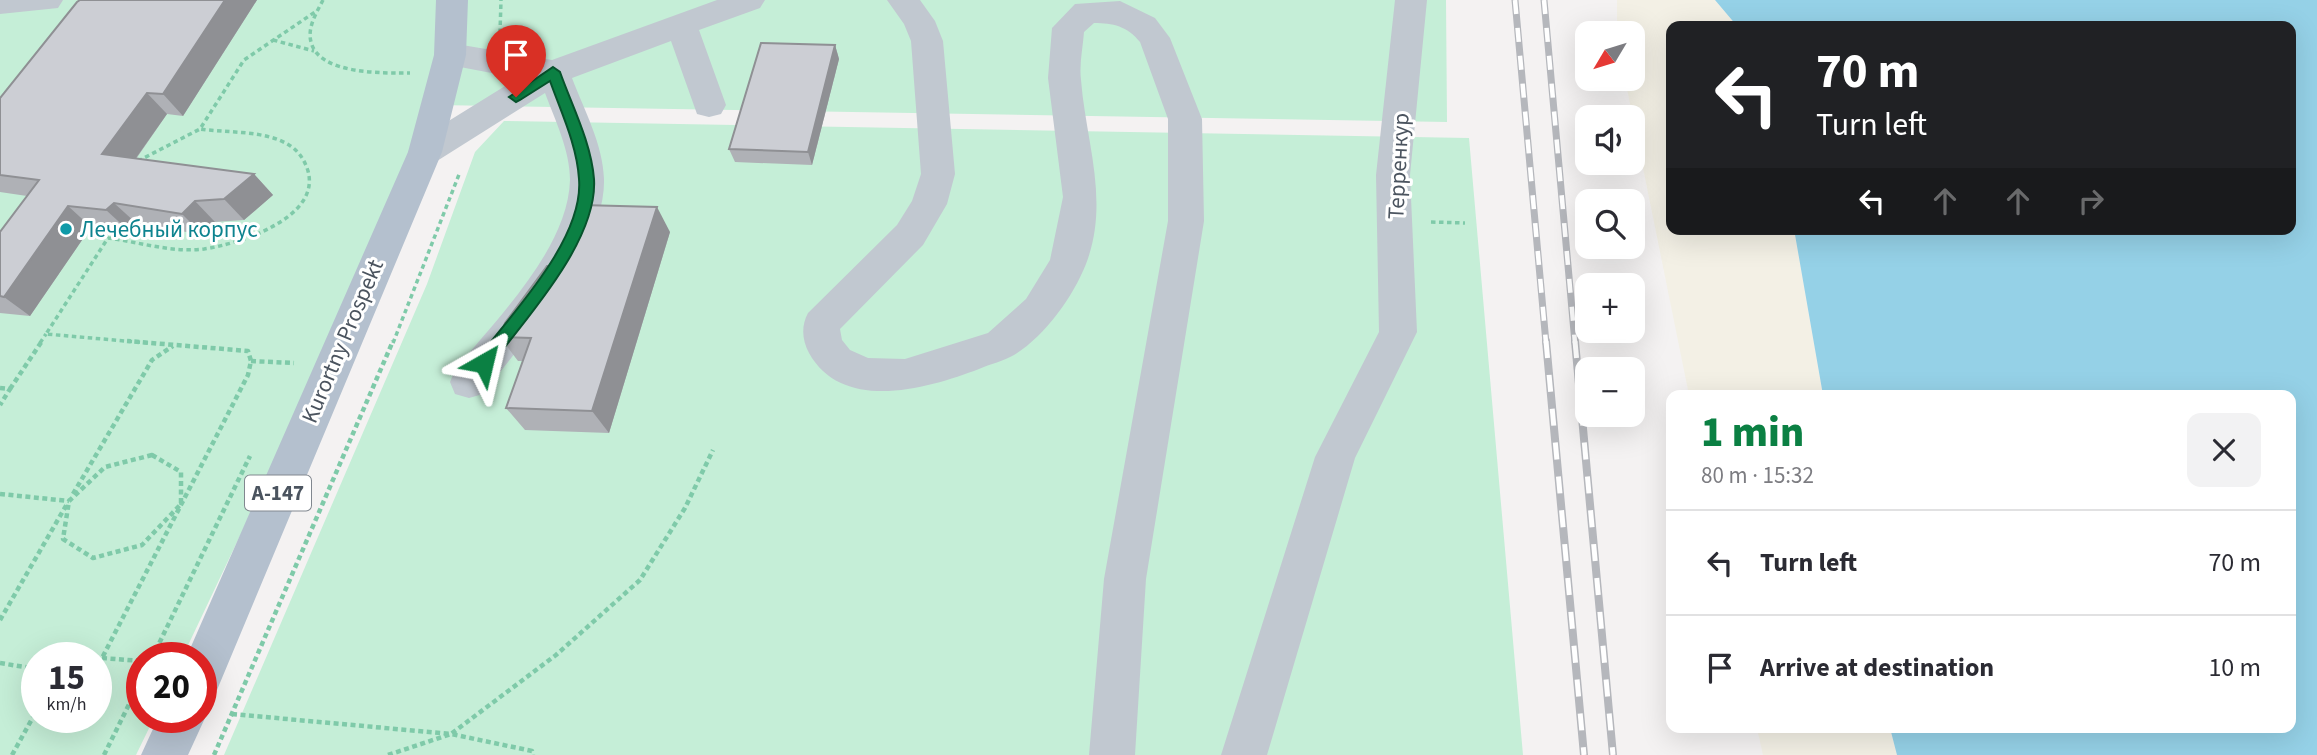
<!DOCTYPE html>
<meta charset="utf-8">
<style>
:root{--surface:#fff;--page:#f2f2f3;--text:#2b2b33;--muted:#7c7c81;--line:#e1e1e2;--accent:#0b8043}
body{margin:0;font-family:"Source Sans 3",sans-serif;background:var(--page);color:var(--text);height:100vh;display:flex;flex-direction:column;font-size:26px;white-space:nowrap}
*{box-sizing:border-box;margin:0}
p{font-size:23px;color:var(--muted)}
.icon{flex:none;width:38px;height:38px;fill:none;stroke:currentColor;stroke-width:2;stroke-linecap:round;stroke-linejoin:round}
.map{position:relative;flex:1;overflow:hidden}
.side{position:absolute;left:1666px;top:390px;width:630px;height:343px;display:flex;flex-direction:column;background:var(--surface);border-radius:14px;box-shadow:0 7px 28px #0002}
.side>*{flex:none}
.hud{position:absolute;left:1666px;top:21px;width:630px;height:214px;border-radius:14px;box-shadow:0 7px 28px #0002;background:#202124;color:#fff;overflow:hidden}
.needle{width:46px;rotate:232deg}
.buttons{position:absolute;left:1575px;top:21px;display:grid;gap:14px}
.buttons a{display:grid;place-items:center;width:70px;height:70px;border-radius:14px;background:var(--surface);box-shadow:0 7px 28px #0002;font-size:35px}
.speed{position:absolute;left:21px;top:642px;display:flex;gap:14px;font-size:35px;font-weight:700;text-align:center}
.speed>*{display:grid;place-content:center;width:91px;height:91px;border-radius:50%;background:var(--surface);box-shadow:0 7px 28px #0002;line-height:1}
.speed small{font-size:18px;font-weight:400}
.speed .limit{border:10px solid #d22;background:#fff;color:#111}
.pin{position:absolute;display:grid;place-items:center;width:60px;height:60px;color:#fff;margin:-72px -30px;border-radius:50% 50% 50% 0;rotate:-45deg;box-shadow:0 0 7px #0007}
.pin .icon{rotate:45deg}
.me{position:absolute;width:77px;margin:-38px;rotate:37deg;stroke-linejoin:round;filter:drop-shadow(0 0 5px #0008)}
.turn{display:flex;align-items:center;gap:24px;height:147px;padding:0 35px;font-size:32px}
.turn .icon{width:91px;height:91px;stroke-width:2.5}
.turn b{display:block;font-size:49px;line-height:60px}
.lanes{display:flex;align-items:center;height:66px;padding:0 35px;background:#0003;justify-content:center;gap:35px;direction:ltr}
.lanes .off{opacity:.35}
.round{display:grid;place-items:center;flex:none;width:74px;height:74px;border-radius:14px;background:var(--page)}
.summary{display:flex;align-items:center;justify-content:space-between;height:119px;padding:0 35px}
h1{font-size:42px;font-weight:800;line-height:52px;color:var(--accent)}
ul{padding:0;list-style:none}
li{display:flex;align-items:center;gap:21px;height:105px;padding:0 35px;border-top:2px solid var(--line)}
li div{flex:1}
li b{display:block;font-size:26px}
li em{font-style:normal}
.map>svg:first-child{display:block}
</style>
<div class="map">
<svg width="2317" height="755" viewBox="0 0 2317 755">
<rect width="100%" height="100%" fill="#f4f2f2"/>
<g fill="#c5eed7" fill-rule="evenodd">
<path d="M0 0H1446L1447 122 437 105 422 152 182 658H142V718H154L136 755H0ZM37 658H96V718H37Z"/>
<path d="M504 121 1469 138 1523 755H224L427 284 475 152Z"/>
</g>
<g fill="#f3f0e5">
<path d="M1617 0H1715L1737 26H1671V229H1794L1823 395H1689L1625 79H1633V33H1617Z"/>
<path d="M1757 728H1890L1897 755H1763Z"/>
</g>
<path fill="#95d1e7" d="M1715 0H2317V755H1897L1890 728H2291V396L1823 395 1794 229H2291V26H1737Z"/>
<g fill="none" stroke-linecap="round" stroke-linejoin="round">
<g stroke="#7fcaa9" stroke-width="3.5" stroke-dasharray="4.5 3.5" stroke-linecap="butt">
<path d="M323 0C317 12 307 27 311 42 319 75 384 73 410 73"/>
<path d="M500 33 501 0"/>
<path d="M273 40 314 51"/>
<path d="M138 161 200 129"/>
<path d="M1431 222 1465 223"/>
<path d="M40 343 46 334"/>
<path d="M148 343 46 334 108 238C139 242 172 253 204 249 239 244 321 218 308 171 305 161 299 151 289 145 265 130 227 133 200 129L244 60 315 12"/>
<path d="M393 343 460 172"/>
</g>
<g stroke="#7fcaa9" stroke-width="4.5" stroke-dasharray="5 3.5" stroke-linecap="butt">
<path d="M251 361 294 363"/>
<path d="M0 388 10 389 0 405"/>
<path d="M10 389 42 341"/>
<path d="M152 455 181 472V504L142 545 93 558 63 539 69 501 105 467Z"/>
<path d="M0 494 69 501"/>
<path d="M73 494 152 360 173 346"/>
<path d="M0 620 67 504"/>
<path d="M102 658 142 661"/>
<path d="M152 658 250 456"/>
<path d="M96 661 102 658 248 375 251 361 248 351 127 341"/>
<path d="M0 663 37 669"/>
<path d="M232 714 451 734 556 655 640 580 685 508 713 450"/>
<path d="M12 755 37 710"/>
<path d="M104 755 142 678"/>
<path d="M214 755 393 341"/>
<path d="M388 755 451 734 532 751 533 755"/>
</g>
<g fill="#c1c8d0" fill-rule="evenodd">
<path d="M0 0H63L58 8 0 14Z"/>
<path d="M717 0H765L760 8 699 30 726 105 721 114 709 117 697 114 671 41 572 78C584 110 603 144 604 179 606 249 524 340 483 394L469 398 455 394 450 382 455 370C496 319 568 249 570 180 570 150 555 120 545 93L437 161 425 165 413 161 408 152 413 143 518 78 439 63 434 55 439 47 450 43 552 60Z"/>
<path d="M887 0H920L935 21 943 41 955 174 947 204 923 245 840 329 842 340 850 350 868 358 905 359 988 333 1026 299 1050 260 1063 197 1048 78 1052 28 1075 4 1120 1 1155 18 1170 38 1202 119 1204 221 1146 579 1135 755H1089L1104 579 1168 221V119L1140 42C1127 26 1113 23 1094 23L1084 32C1083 47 1079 64 1081 80 1086 143 1110 201 1086 264 1073 297 1044 337 1014 355 1004 361 990 364 979 369 929 388 843 414 809 353 802 340 801 326 808 313L897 225 912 201 921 174 911 41 904 24Z"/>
<path d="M1395 0H1427L1410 175 1417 332 1355 458 1267 755H1221L1315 457 1379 332 1376 175Z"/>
</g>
<g fill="#b4c0ce" fill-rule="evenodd">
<path d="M436 0H468L466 55 442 152 217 690 201 696V658H186L408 152 434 55Z"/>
<path d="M201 710 205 718 188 755H141L158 718H201Z"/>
</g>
<g stroke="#b5b7bc" stroke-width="7">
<g id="rail-far1">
<path d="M1515 0 1546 343"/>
<path d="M1544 0 1575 343"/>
</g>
</g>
<g stroke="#b5b7bc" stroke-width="8">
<g id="rail">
<path d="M1546 341 1584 755"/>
<path d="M1575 341 1613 755"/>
</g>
</g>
<use href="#rail-far1" stroke="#fff" stroke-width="4.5" stroke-dasharray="14" stroke-linecap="butt"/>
<use href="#rail" stroke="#fff" stroke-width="5" stroke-dasharray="17" stroke-linecap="butt"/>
</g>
<g fill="#afb1b6">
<path d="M80 0H257L183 116 167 114 136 159 254 174 273 195 244 220 215 222 203 235 136 223 129 231 91 227 30 316 0 313V232L27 196 0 192V98Z"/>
<path d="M835 45 839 59 812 165 735 162 729 149Z"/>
<path d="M670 232 609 433 525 430 506 408 523 361H518L500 337 557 266Z"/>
</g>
<g fill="#8f9094">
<path d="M225 0H257L183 116 163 94Z"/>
<path d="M835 45 839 59 812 165 808 152Z"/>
<path d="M147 93 167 114 124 175 102 154Z"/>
<path d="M254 174 273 195 244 220 224 199Z"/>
<path d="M195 201 215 222 203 235 182 214Z"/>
<path d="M114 203 136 223 129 231 106 210Z"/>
<path d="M68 206 91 227 30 316 4 297Z"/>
<path d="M657 207 670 232 609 433 592 411Z"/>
</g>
<g fill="#ccced4" stroke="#8f9094" stroke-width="2">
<path d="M80 0H225L163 94 147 93 102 154 254 174 224 199 195 201 182 214 114 203 106 210 68 206 4 297 0 296V232L39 180 0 175V98L77 2Z"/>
<path d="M761 43 835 45 808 152 729 149Z"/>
<path d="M581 205 657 207 592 411 506 408 531 338 500 337 505 323 547 266H557Z"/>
</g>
<path fill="#0b8043" stroke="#07532c" stroke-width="2" d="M553 67 560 72C572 106 591 142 594 179 598 241 525 320 489 367L484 369 476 363 478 358C513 312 584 239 579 179 577 145 561 112 550 81L520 100 516 102 509 97Z"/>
<circle fill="#0f9aa8" stroke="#fff" stroke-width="2.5" cx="66" cy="229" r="7"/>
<g text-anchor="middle" stroke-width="6" stroke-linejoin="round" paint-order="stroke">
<rect fill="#fff" stroke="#81878f" stroke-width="2" x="245" y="475.5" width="66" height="35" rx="5"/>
<g font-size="21" font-weight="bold" fill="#4b545f">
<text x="278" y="500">А-147</text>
</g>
<g font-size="23" fill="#4b545f" stroke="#fff">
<text transform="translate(1398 166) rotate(-87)" y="8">Терренкур</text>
<text transform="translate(342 341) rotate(-67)" y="8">Kurortny Prospekt</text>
</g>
<g font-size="23" fill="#0d838f" stroke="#fff" text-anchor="start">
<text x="80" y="237">Лечебный корпус</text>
</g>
</g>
</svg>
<div class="buttons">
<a><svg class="needle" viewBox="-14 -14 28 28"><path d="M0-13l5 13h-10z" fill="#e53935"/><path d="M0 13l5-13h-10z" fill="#7c7c81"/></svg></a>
<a><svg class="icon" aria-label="sound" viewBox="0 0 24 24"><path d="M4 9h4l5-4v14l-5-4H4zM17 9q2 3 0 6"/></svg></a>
<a><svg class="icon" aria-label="search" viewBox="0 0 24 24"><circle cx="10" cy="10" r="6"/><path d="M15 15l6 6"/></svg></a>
<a>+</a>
<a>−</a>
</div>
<div class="speed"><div>15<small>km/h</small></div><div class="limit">20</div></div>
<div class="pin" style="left:516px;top:97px;background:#d93025"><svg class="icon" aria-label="arrive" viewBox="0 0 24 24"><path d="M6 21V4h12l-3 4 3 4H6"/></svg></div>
<svg class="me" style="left:484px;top:363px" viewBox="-20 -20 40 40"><path d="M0-17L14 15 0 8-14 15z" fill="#0b8043" stroke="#fff" stroke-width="4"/></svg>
<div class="hud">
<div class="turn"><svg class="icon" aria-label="left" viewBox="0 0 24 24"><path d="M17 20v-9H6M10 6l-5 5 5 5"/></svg><div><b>70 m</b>Turn left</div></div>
<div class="lanes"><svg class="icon" aria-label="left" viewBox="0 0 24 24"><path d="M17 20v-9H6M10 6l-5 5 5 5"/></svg><svg class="icon off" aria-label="ahead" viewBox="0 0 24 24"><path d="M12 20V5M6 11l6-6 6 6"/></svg><svg class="icon off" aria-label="ahead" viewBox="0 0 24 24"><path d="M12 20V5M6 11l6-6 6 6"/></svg><svg class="icon off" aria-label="right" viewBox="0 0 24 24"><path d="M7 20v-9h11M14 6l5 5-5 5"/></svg></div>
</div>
<section class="side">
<div class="summary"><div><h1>1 min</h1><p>80 m · 15:32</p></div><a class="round"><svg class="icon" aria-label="close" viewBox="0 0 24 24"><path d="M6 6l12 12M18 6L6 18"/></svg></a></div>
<ul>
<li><svg class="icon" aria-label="left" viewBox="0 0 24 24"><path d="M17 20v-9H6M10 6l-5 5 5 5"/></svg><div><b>Turn left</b></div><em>70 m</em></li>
<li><svg class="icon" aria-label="arrive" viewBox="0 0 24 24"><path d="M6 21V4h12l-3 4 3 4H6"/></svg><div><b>Arrive at destination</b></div><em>10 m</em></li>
</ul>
</section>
</div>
